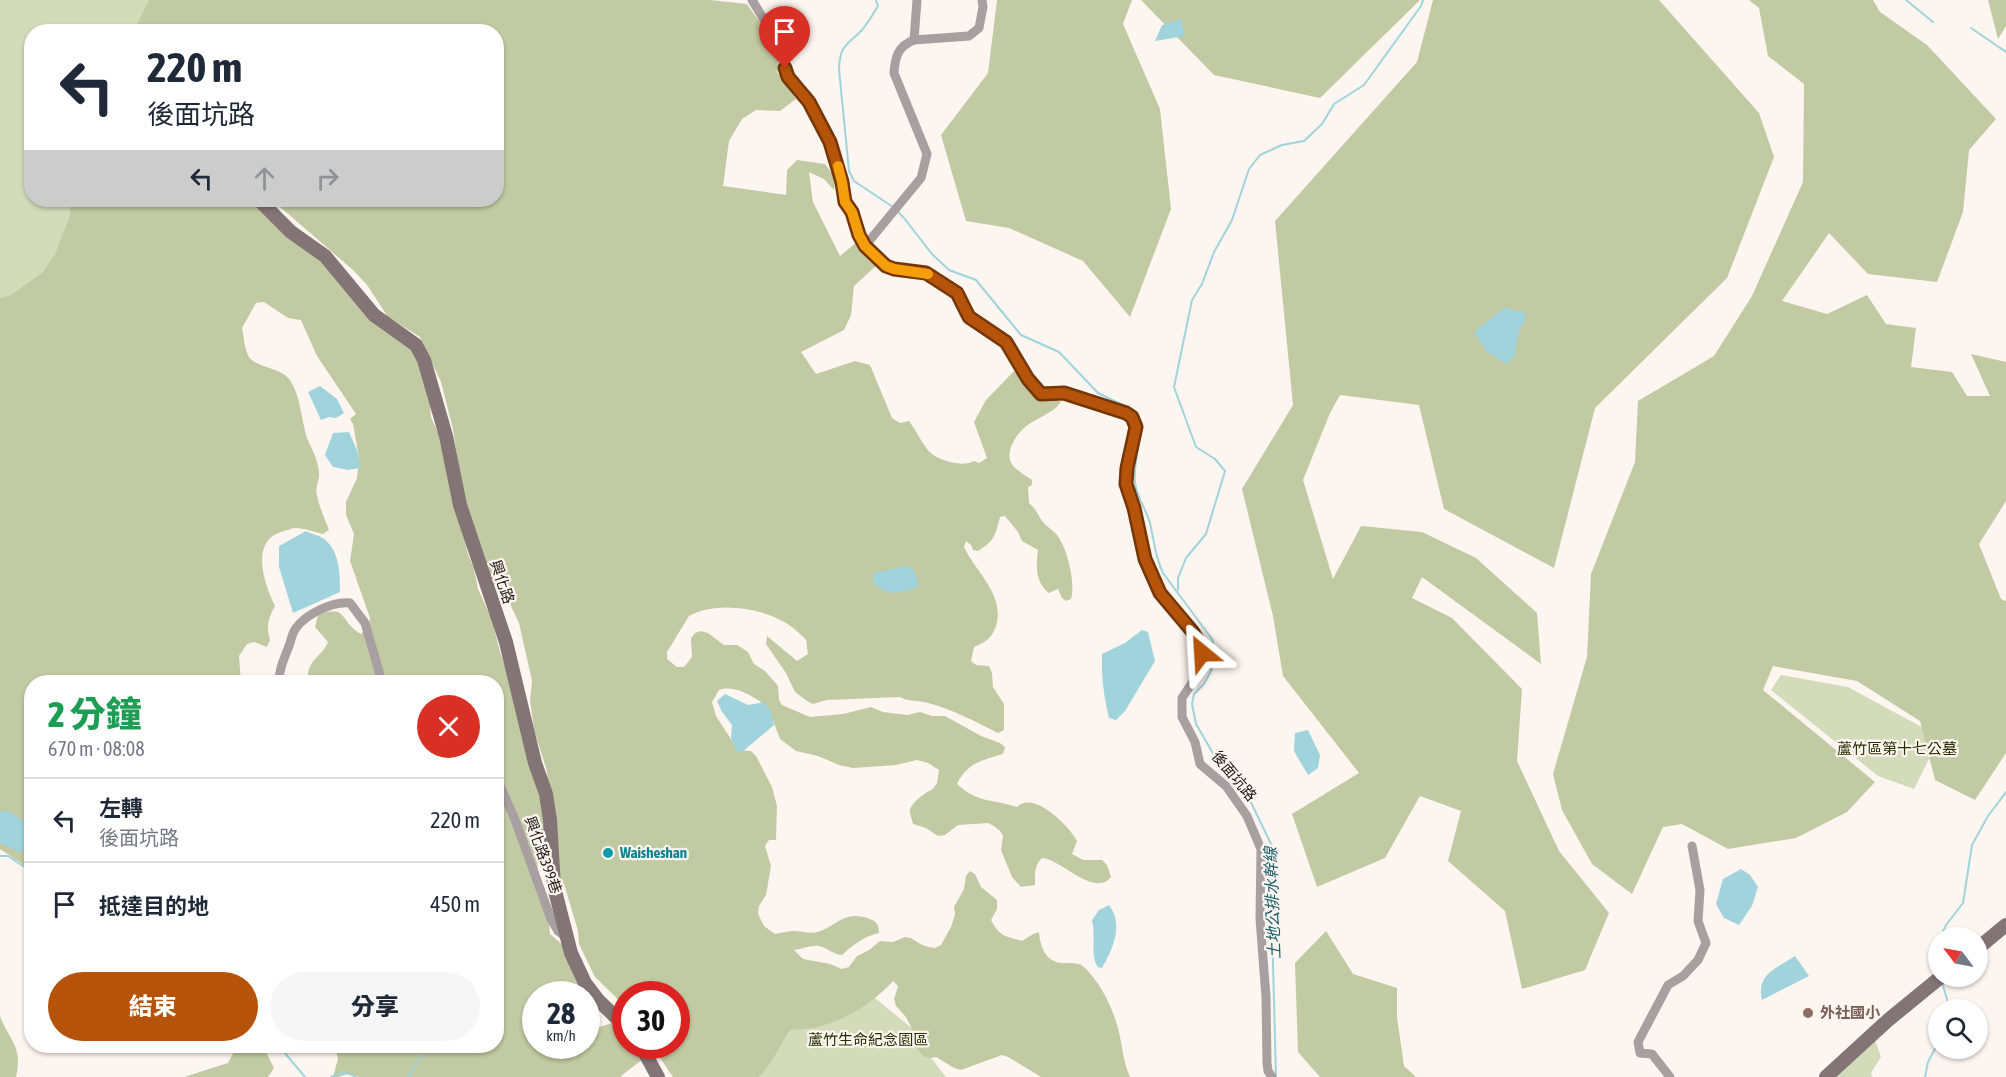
<!DOCTYPE html>
<html lang="zh-TW">
<meta charset="utf-8">
<style>
:root{--surface:#fff;--page:#f6f6f7;--text:#1f2937;--muted:#747a83;--line:#e0e1e3;--accent:#b45309}
body{margin:0;font-family:"Asap Condensed","Noto Sans TC",sans-serif;background:var(--page);color:var(--text);height:100vh;display:flex;flex-direction:column;font-size:22px;white-space:nowrap}
*{box-sizing:border-box;margin:0}
p{font-size:20px;color:var(--muted)}
.icon{flex:none;width:33px;height:33px;fill:none;stroke:currentColor;stroke-width:2;stroke-linecap:round;stroke-linejoin:round}
.map{position:relative;flex:1;overflow:hidden}
.side{position:absolute;left:24px;top:675px;width:480px;height:378px;display:flex;flex-direction:column;background:var(--surface);border-radius:24px;box-shadow:0 2px 4px #0004}
.side>*{flex:none}
.banner{position:absolute;left:24px;top:24px;width:480px;height:183px;border-radius:24px;box-shadow:0 2px 4px #0004;background:#fff;color:var(--text);overflow:hidden}
.needle{width:39px;rotate:302deg}
.tools{position:absolute;left:1928px;top:927px;display:grid;gap:12px}
.tools a{display:grid;place-items:center;width:60px;height:60px;border-radius:50%;background:var(--surface);box-shadow:0 2px 4px #0004;font-size:30px}
.speed{position:absolute;left:522px;top:981px;display:flex;gap:12px;font-size:30px;font-weight:700;text-align:center}
.speed>*{display:grid;place-content:center;width:78px;height:78px;border-radius:50%;background:var(--surface);box-shadow:0 2px 4px #0004;line-height:1}
.speed small{font-size:15px;font-weight:400}
.speed .limit{border:9px solid #d22;background:#fff;color:#111}
.pin{position:absolute;display:grid;place-items:center;width:51px;height:51px;color:#fff;margin:-62px -26px;border-radius:50% 50% 50% 0;rotate:-45deg;box-shadow:0 0 6px #0007}
.pin .icon{rotate:45deg}
.me{position:absolute;width:66px;margin:-33px;rotate:333deg;stroke-linejoin:round;filter:drop-shadow(0 0 4px #0008)}
.turn{display:flex;align-items:center;gap:21px;height:126px;padding:0 24px;font-size:27px}
.turn .icon{width:78px;height:78px;stroke-width:2.5}
.turn b{display:block;font-size:42px;line-height:51px}
.lanes{display:flex;align-items:center;height:57px;padding:0 24px;background:#0003;justify-content:center;gap:30px;direction:ltr}
.lanes .off{opacity:.35}
.round{display:grid;place-items:center;flex:none;width:63px;height:63px;border-radius:32px;background:var(--page)}
.summary{display:flex;align-items:center;justify-content:space-between;height:102px;padding:0 24px}
h1{font-size:36px;font-weight:800;line-height:45px;color:#1e9e55}
.action{display:flex;gap:12px;margin-top:auto;padding:12px 24px}
.action a{flex:1;height:69px;border-radius:36px;background:var(--accent);color:#fff;font-size:24px;font-weight:800;line-height:69px;text-align:center}
.action a+a{background:var(--page);color:var(--text)}
ul{padding:0;list-style:none}
li{display:flex;align-items:center;gap:18px;height:84px;padding:0 24px;border-top:2px solid var(--line)}
li div{flex:1}
li b{display:block;font-size:22px}
li em{font-style:normal}
.map>svg:first-child{display:block}
</style>
<div class="map">
<svg width="2006" height="1077" viewBox="0 0 2006 1077">
<rect width="100%" height="100%" fill="#fdf5f0"/>
<g fill="#d4dbba">
<path d="M0 0H165L151 31 32 32V200H85L63 275 0 314Z"/>
<path d="M1781 675 1848 687 1940 737 1914 789 1878 776 1771 690Z"/>
<path d="M875 998 914 1030 932 1059 946 1077H710L751 1037Z"/>
<path d="M1875 1040 1881 1057 1871 1073 1873 1077H1836Z"/>
</g>
<g fill="#c2caa3">
<path d="M149 0H710L747 4 774 42 780 57 777 72 796 99 780 111 756 110 742 119 729 141 723 186 786 195 787 170 797 160 825 164 836 179 834 190 824 179 809 172 813 202 840 256 857 242 877 265 854 286 851 315 844 330 801 352 816 374 855 361 870 365 892 418 900 423 909 421C916 430 920 440 927 449 935 460 962 468 974 461L979 463 987 458 974 422 986 400 1014 371 1026 380 1039 399 1057 400 1061 402C1052 415 1034 418 1023 429 1014 438 1004 454 1013 466 1018 471 1026 476 1032 480V485L1028 487 1029 503C1037 510 1037 514 1043 522 1047 527 1053 530 1057 535 1067 547 1076 584 1071 599L1066 601 1062 598 1058 589 1049 593C1035 582 1036 566 1038 550L1022 541 1018 532 1005 516 1000 517C995 536 995 540 978 551L973 550 971 545 966 541 964 547C975 571 1003 593 997 622 994 636 987 642 974 647L971 661 976 665 989 666 992 673 993 687 1004 704V730L998 733C976 722 952 709 928 703 918 700 909 702 900 697L827 700 813 704 807 701 795 692 786 673 766 644 767 636 797 661 808 654C807 650 807 643 806 640 804 637 801 635 799 633 775 609 719 599 689 616L667 652V659L677 667H684L692 657 691 638 695 633 701 631 708 633 724 645H737L748 652 754 664 765 671 778 686 779 700 782 705 810 717 843 714 871 707 883 712 907 715 920 712 932 716H945L981 736 1000 743 1005 747 1003 754C982 760 967 763 957 784 977 803 993 799 1017 807 1034 790 1069 826 1077 841L1072 854 1083 860H1102L1107 865 1111 877C1094 898 1061 859 1042 858 1034 866 1035 874 1035 885L1021 887 1012 877 1001 850 1003 836 1000 831 994 826 988 823 958 825 945 835 938 836 926 828 913 824C912 819 909 813 910 809 913 801 926 792 933 789L937 783 939 770 928 763 917 760 896 765 853 768 839 765 818 756 796 751 780 739 768 707C755 698 736 684 719 690L712 702 716 716 738 750 751 751 756 756 772 787 777 806 776 840H769L765 846 771 866 766 895 759 906 758 914 764 926 775 934C781 933 787 931 794 931 801 931 810 934 817 932 837 927 843 909 870 919 877 921 879 926 879 933 864 936 853 945 842 955 832 954 828 948 819 946 811 945 802 949 794 950L803 959 830 964 842 969 849 967 857 956 869 950 880 941 893 942 905 937 911 938 922 945 929 947 935 948 941 945 951 927 955 914 954 907 964 889 966 876 970 871 975 874 981 887 997 900V909L991 920C1000 937 1005 936 1022 941L1033 934 1039 932C1040 946 1045 961 1061 963 1069 964 1077 961 1084 967 1102 984 1115 1012 1120 1037 1123 1051 1124 1064 1130 1077H1041L1008 1057 1002 1055 961 1070 954 1068 936 1057C924 1060 921 1054 915 1045L917 1039 906 1017 896 1006 894 999 898 986 893 981C874 1002 846 1020 818 1027 809 1029 799 1029 790 1030 779 1045 773 1065 758 1077H673L652 1046H676V994H626L625 1006 595 977 579 944 578 931 565 887 559 880 550 810 547 771 534 730 530 700 532 681 519 623 510 604 493 582 480 557 463 498 453 429 441 382 420 337 388 317 367 285 353 270 272 200H496V32H133Z"/>
<path d="M997 0H1132L1123 24 1160 109 1171 209 1130 317 1083 261 1009 228 966 221 941 135 988 73Z"/>
<path d="M1141 0H1420L1320 98 1214 75Z"/>
<path d="M1433 0H1659L1759 113 1774 157 1727 278 1595 408 1554 568 1444 509 1419 405 1340 395 1330 413 1303 480 1333 579 1361 526 1422 532 1476 558 1537 613 1541 664 1422 577 1412 598 1452 618 1522 689 1517 761 1559 851 1609 913 1585 970 1522 989 1505 911 1448 861 1461 811 1420 796 1385 858 1317 887 1292 814 1359 773 1283 676 1273 616 1242 489 1293 405 1275 221 1417 62Z"/>
<path d="M1749 0H1873L1880 12 1927 45 1996 119 1969 150 1963 212 1937 282 1868 274 1829 233 1782 301 1827 314 1867 295 1886 324 1916 328 1911 367 1952 372 1967 396H1990L1971 354 2006 362V501L1979 544 2001 599 2006 601V753L1975 800 1935 780 1920 721 1857 681 1773 666 1763 690 1875 782 1847 812 1796 838 1728 849 1682 824 1663 827 1632 894 1592 864 1562 810 1553 774 1587 657 1591 574 1635 462 1638 401 1714 356 1752 296 1803 182 1804 84 1768 56 1759 8Z"/>
<path d="M1988 0H2006V26L1998 39Z"/>
<path d="M70 200H253L311 251 416 353 428 382 431 417 439 435 468 554 474 569 478 589 492 620 500 652 515 690 532 770 547 824 537 850 538 875 548 914 550 934 565 947 589 996 587 1004 586 994H536V1046H586L587 1030H590L612 1023 616 1024 625 1036 626 1046H633L643 1059 622 1075 621 1077H359C345 1070 346 1077 333 1077L338 1059 335 1046H387L394 1050 401 1046H496V682H351L349 680 329 675 325 682H308C306 659 321 659 328 642L315 627 318 615C348 603 340 623 361 634L369 625 370 618 350 561 354 534 346 515V502L357 478 359 458 353 424 350 419 356 414 317 356 301 320 288 318 264 302 256 303 242 328C244 336 244 347 248 355 253 368 280 366 290 380 301 397 301 419 307 438 312 450 320 463 319 477 318 484 315 488 317 495 319 507 325 519 329 530L323 534C314 532 304 528 295 528 291 528 286 531 281 532 250 542 264 584 275 606 268 619 266 626 270 640L267 647 254 642 247 644 239 656 241 682H32L31 870 0 849V298L11 295 43 272 55 254 70 216Z"/>
<path d="M1326 931 1353 974 1397 988V1017L1404 1066 1416 1077H1320L1298 1052 1295 963Z"/>
<path d="M0 1016C10 1042 23 1046 16 1077H0Z"/>
<path d="M237 1046H263L274 1068 268 1077H184L228 1063Z"/>
</g>
<g fill="#a0d3db">
<path d="M1181 19 1185 36 1155 41 1162 25Z"/>
<path d="M1504 308 1524 312 1526 318 1518 334 1515 356 1506 364 1486 351 1474 332Z"/>
<path d="M320 386 337 399 344 413 336 418 329 417 321 420 308 392Z"/>
<path d="M349 432 357 450 361 468 348 470 333 467 325 455 333 433Z"/>
<path d="M306 531C311 534 319 535 324 539 340 551 340 575 340 592L293 613 279 567V546Z"/>
<path d="M907 566 914 570 919 586C900 594 889 597 873 583L874 573Z"/>
<path d="M1142 630 1148 632 1155 661 1125 711 1116 720 1109 718C1104 697 1101 676 1102 654L1125 643Z"/>
<path d="M725 694 748 705 765 702 771 712 774 725 742 752 736 751 731 738 732 725 722 712 717 701Z"/>
<path d="M1308 730 1320 755 1318 768 1308 775 1294 751 1295 733Z"/>
<path d="M6 810 31 825V837L21 853 0 843V812Z"/>
<path d="M1741 869 1750 875 1758 887 1752 906 1739 925 1724 918 1716 904 1723 879Z"/>
<path d="M1109 905C1124 924 1113 949 1102 968L1098 967C1090 957 1096 935 1092 920L1099 910Z"/>
<path d="M1795 956 1809 976 1762 1000C1756 974 1776 969 1795 956Z"/>
</g>
<g fill="none" stroke-linecap="round" stroke-linejoin="round">
<g stroke="#a0d3db" stroke-width="2">
<path d="M876 0 878 6C873 14 868 23 862 30 846 46 840 45 839 69L849 171 854 181 893 207"/>
<path d="M1906 0 1933 22"/>
<path d="M1971 28 2006 52"/>
<path d="M897 211 904 218 932 254 949 270 976 280 1021 335 1059 352 1098 393 1133 410 1142 423C1140 442 1133 464 1135 483 1137 498 1146 509 1150 523 1154 540 1155 557 1163 573L1212 639 1215 654 1211 671 1204 684 1194 694 1192 704 1196 724 1214 755 1246 792 1272 846V925L1276 1077"/>
<path d="M1178 590V578L1186 558 1206 534 1225 471 1215 459 1196 447 1174 387 1192 300 1202 284 1214 252 1232 220 1249 169 1260 155 1282 145 1304 141 1322 124 1334 104 1364 85 1421 6 1423 0"/>
<path d="M0 856H8L32 872"/>
<path d="M1940 938 1946 925 1963 903 1972 845 1988 816 2006 792"/>
<path d="M1938 940V968"/>
<path d="M1942 982 1950 1010"/>
<path d="M279 1046 305 1077"/>
<path d="M331 1077C340 1073 347 1071 356 1077"/>
<path d="M408 1077 426 1048 424 1046"/>
<path d="M1925 1077 1928 1062 1938 1043"/>
</g>
<g stroke="#a89fa0" stroke-width="9">
<path d="M752 0 783 51 788 77 809 102 830 142 842 181 845 202 852 212 859 235 865 246 886 266 894 269 926 273 957 293 969 317 1006 342 1028 379 1042 394C1050 396 1057 392 1065 394 1084 397 1126 408 1136 423L1127 468 1126 484 1135 508 1145 559 1160 593 1192 631 1201 645 1202 653 1196 677 1182 698V717L1195 742 1200 764 1226 786 1247 816 1261 849 1260 919 1266 997 1267 1063 1268 1071 1272 1077"/>
<path d="M914 40 969 36 979 28 983 7 982 0"/>
<path d="M865 246 921 178 927 154 894 73C895 57 898 46 914 40L917 0"/>
<path d="M279 682C279 669 284 659 289 646 291 641 292 633 296 628 306 614 333 601 350 603L365 623 382 682"/>
<path d="M496 777 514 817 551 919 558 931 567 938"/>
<path d="M1670 1077 1652 1054 1640 1053 1638 1042 1668 985 1683 976 1698 960 1706 943 1698 921 1700 890 1692 846"/>
</g>
<g stroke="#837576" stroke-width="14">
<path d="M259 200 291 232 325 256 374 315 416 345 424 360 446 436 460 505 506 642 535 763 546 794 550 820 554 887 571 953 585 983 598 1000 626 1027"/>
<path d="M1977 949 2006 925"/>
<path d="M641 1046 658 1077"/>
<path d="M1826 1077 1887 1021 1942 976"/>
</g>
</g>
<g fill="none" stroke-linecap="round" stroke-linejoin="round">
<g stroke="#753606" stroke-width="15">
<path id="route" d="M785 68 788 77 809 102 830 142 842 182 845 202 852 212 859 235 865 246 886 266 894 269 926 273 957 293 969 317 1006 342 1028 379 1041 394 1064 393 1126 413 1132 417 1136 427 1127 468 1126 484 1134 508 1145 559 1160 593 1192 631 1201 645 1202 653"/>
</g>
<use href="#route" stroke="#b45309" stroke-width="10"/>
<path stroke="#f59e0b" stroke-width="10" d="M838 166 842 182 845 202 852 212 859 235 865 246 886 266 894 269 928 274"/>
</g>
<circle fill="#0f9aa8" stroke="#fdf5f0" stroke-width="2" cx="608" cy="853" r="6"/>
<circle fill="#8d6e63" stroke="#fdf5f0" stroke-width="2" cx="1808" cy="1013" r="6"/>
<g text-anchor="middle" stroke-width="4.5" stroke-linejoin="round" paint-order="stroke">
<g font-size="15" fill="#1f1814" stroke="#fdf5f0">
<text transform="translate(502 582) rotate(71)" y="5">興化路</text>
<text transform="translate(1234 776) rotate(50)" y="5">後面坑路</text>
<text transform="translate(543 855) rotate(70)" y="5">興化路399巷</text>
</g>
<g font-size="15" fill="#282e00" stroke="#fdf5f0">
<text x="1897" y="754">蘆竹區第十七公墓</text>
<text x="868" y="1045">蘆竹生命紀念園區</text>
</g>
<g font-size="15" font-weight="bold" fill="#0d838f" stroke="#fdf5f0" text-anchor="start">
<text x="620" y="858">Waisheshan</text>
</g>
<g font-size="15" font-weight="bold" fill="#785e54" stroke="#fdf5f0" text-anchor="start">
<text x="1820" y="1018">外社國小</text>
</g>
<g font-size="16" font-style="italic" fill="#175c66" stroke="#fdf5f0">
<text transform="translate(1272 903) rotate(-92)" y="6">土地公排水幹線</text>
</g>
</g>
</svg>
<div class="tools">
<a><svg class="needle" viewBox="-14 -14 28 28"><path d="M0-13l5 13h-10z" fill="#e53935"/><path d="M0 13l5-13h-10z" fill="#747a83"/></svg></a>
<a><svg class="icon" aria-label="search" viewBox="0 0 24 24"><circle cx="10" cy="10" r="6"/><path d="M15 15l6 6"/></svg></a>
</div>
<div class="speed"><div>28<small>km/h</small></div><div class="limit">30</div></div>
<div class="pin" style="left:785px;top:68px;background:#d93025"><svg class="icon" aria-label="arrive" viewBox="0 0 24 24"><path d="M6 21V4h12l-3 4 3 4H6"/></svg></div>
<svg class="me" style="left:1202px;top:653px" viewBox="-20 -20 40 40"><path d="M0-17L14 15 0 8-14 15z" fill="#b45309" stroke="#fff" stroke-width="4"/></svg>
<div class="banner">
<div class="turn"><svg class="icon" aria-label="left" viewBox="0 0 24 24"><path d="M17 20v-9H6M10 6l-5 5 5 5"/></svg><div><b>220 m</b>後面坑路</div></div>
<div class="lanes"><svg class="icon" aria-label="left" viewBox="0 0 24 24"><path d="M17 20v-9H6M10 6l-5 5 5 5"/></svg><svg class="icon off" aria-label="ahead" viewBox="0 0 24 24"><path d="M12 20V5M6 11l6-6 6 6"/></svg><svg class="icon off" aria-label="right" viewBox="0 0 24 24"><path d="M7 20v-9h11M14 6l5 5-5 5"/></svg></div>
</div>
<section class="side">
<div class="summary"><div><h1>2 分鐘</h1><p>670 m · 08:08</p></div><a class="round" style="background:#d93025;color:#fff"><svg class="icon" aria-label="close" viewBox="0 0 24 24"><path d="M6 6l12 12M18 6L6 18"/></svg></a></div>
<ul>
<li><svg class="icon" aria-label="left" viewBox="0 0 24 24"><path d="M17 20v-9H6M10 6l-5 5 5 5"/></svg><div><b>左轉</b><p>後面坑路</p></div><em>220 m</em></li>
<li><svg class="icon" aria-label="arrive" viewBox="0 0 24 24"><path d="M6 21V4h12l-3 4 3 4H6"/></svg><div><b>抵達目的地</b></div><em>450 m</em></li>
</ul>
<div class="action"><a>結束</a><a>分享</a></div>
</section>
</div>
